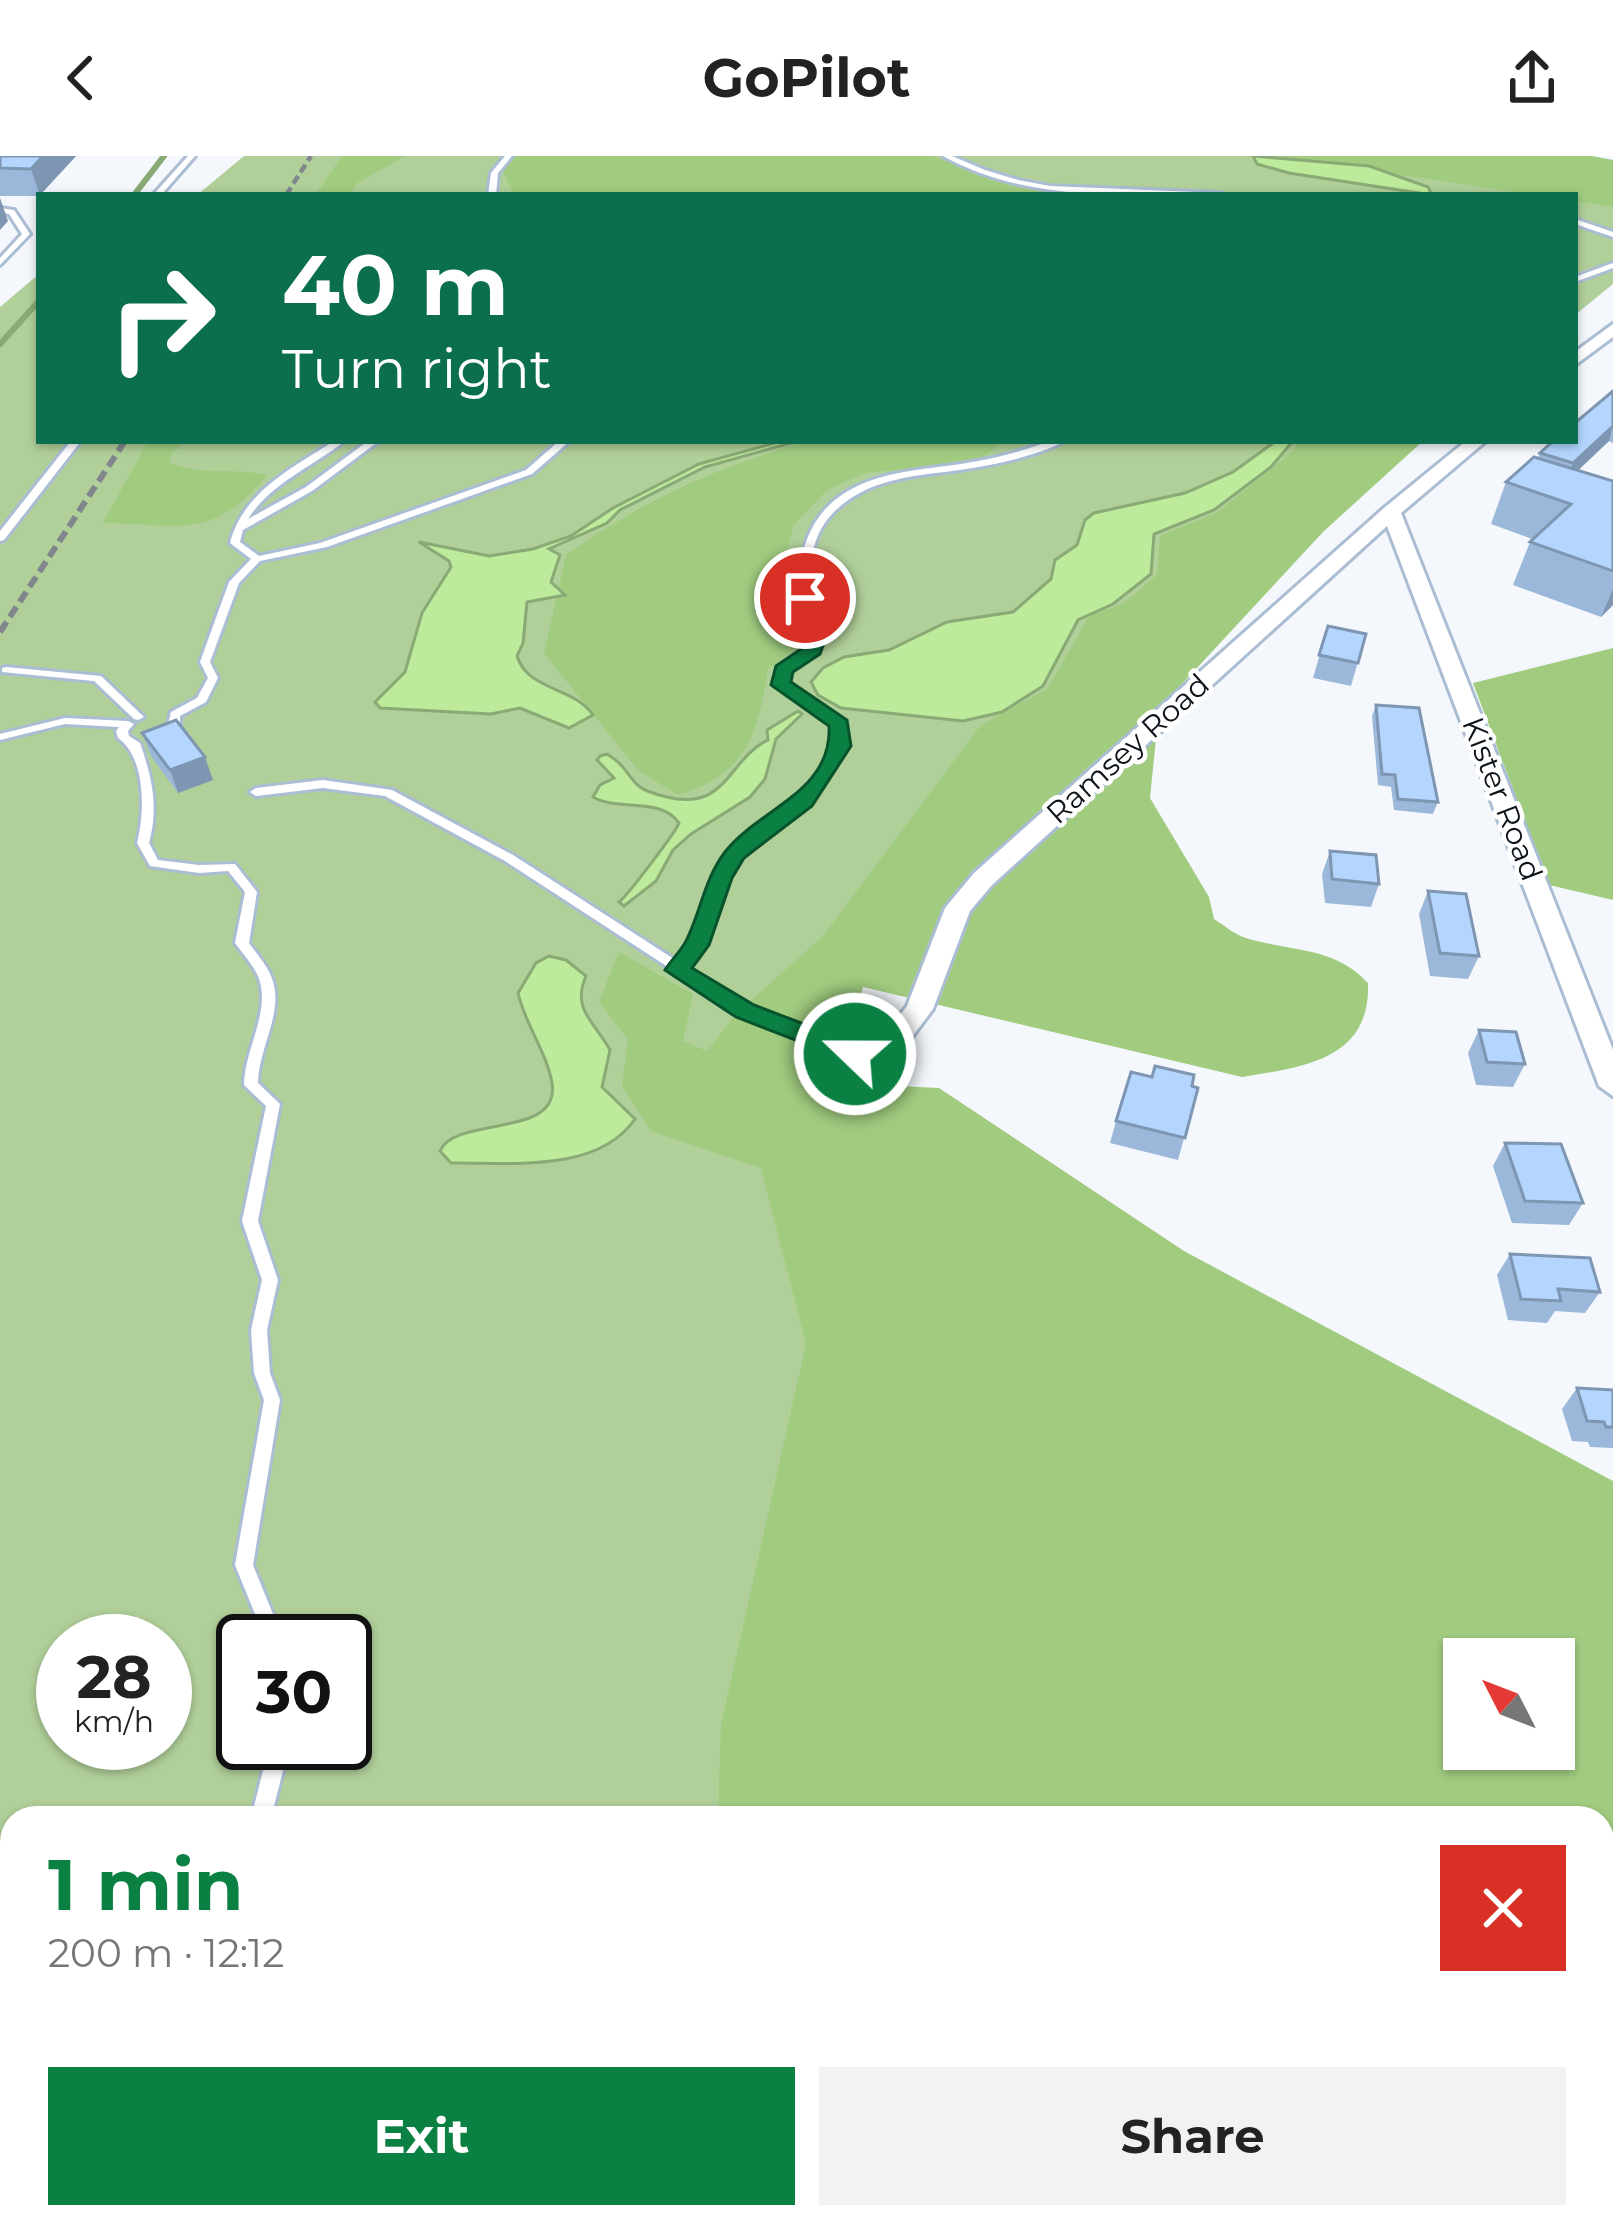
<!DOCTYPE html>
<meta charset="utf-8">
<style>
:root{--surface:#fff;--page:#f2f2f2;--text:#222;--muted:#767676;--accent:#0b8043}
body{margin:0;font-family:Montserrat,sans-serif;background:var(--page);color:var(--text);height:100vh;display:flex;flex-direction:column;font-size:45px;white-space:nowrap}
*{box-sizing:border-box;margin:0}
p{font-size:39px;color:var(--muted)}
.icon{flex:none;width:66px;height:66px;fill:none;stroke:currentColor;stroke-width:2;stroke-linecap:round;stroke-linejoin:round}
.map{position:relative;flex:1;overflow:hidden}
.side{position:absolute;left:0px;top:1650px;width:1614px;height:423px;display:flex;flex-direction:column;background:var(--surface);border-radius:36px 36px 0 0;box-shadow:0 3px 9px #0004}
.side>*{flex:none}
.hud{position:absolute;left:36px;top:36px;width:1542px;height:252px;border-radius:0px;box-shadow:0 3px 9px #0004;background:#0b6e4f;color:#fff;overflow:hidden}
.needle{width:78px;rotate:312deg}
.fabs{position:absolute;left:1443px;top:1482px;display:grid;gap:24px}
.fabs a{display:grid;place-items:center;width:132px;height:132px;border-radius:0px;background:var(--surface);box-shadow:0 3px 9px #0004;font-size:60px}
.speed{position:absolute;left:36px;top:1458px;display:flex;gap:24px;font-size:60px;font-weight:700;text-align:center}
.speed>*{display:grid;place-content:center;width:156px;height:156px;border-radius:50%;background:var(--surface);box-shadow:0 3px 9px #0004;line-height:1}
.speed small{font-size:30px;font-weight:400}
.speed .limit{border:6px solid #111;border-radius:18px;background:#fff;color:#111}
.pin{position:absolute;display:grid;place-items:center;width:102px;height:102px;color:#fff;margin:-51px;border:6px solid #fff;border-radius:50%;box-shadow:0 3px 12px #0007}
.me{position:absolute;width:132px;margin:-66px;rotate:292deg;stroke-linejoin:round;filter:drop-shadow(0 0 9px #0008)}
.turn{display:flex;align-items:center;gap:42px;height:252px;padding:0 48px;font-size:54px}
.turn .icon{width:156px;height:156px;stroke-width:2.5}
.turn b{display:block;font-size:84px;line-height:102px}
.round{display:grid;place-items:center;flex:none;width:126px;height:126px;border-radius:0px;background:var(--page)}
.head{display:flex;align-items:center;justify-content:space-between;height:204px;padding:0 48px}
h1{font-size:72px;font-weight:700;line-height:90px;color:var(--accent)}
.action{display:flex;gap:24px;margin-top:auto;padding:24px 48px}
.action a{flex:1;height:138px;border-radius:0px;background:var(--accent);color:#fff;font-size:48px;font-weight:700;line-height:138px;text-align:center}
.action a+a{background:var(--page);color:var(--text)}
header{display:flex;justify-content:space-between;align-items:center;height:156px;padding:0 48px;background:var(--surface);font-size:54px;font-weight:700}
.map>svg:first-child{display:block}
</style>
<header><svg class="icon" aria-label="back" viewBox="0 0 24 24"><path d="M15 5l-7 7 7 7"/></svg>GoPilot<svg class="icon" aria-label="share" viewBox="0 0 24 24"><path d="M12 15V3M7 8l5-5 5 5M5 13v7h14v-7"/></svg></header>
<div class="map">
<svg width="1613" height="2072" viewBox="0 0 1613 2072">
<rect width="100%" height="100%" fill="#f4f8fc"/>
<g fill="#b0cf99" fill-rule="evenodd">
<path d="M244 0H1583L1613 8V128L1575 159V39H197Z"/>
<path d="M39 118V285H1423L835 783 823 1662H12V2061H818V2072H0V151ZM63 1485H165V1587H63ZM243 1485H345V1587H243Z"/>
</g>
<g fill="#a1cc80" fill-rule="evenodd">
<path d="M342 0H405L357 27 349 39H315Z"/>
<path d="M510 0H931L1022 32 1153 39H514L500 9Z"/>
<path d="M1276 0H1592L1613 4V51L1575 45V39H1535Z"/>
<path d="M148 285H185L171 298 170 307C207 321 233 311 267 319 214 385 179 368 103 367Z"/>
<path d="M808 285H1005L976 306 865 317 827 334 793 370 784 412 785 451 810 483 768 513C758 577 747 619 678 639L638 614 544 497 566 399C648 342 712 313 808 285Z"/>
<path d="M1299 285H1423L1323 376 1159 553 1150 642 1209 741 1214 763C1224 769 1235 779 1246 782 1291 796 1334 790 1368 827 1371 904 1303 911 1242 921L863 831 837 927 939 932 1184 1095 1613 1325V2072H707V2061H1602V1662H718L721 1569 806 1188 761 1012 651 975 622 930 628 884 599 846 619 796 693 838 683 885 707 895 735 859 824 779 980 570 1048 532 1089 460 1124 447 1157 419 1160 380 1218 356 1292 296ZM1464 1503H1554V1593H1464Z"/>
<path d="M1613 492V744L1549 729 1473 527Z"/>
</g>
<g fill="#beea9c" stroke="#89aa75" stroke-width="3">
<path d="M1253 0 1369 10 1428 31 1432 39 1289 17 1257 8Z"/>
<path d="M782 285H798L705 311 620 354 607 367 549 393 560 399 551 426 565 439 527 446 523 487 517 500C528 535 573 530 593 559L569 572 520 552 491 558 380 552 375 546 405 516 422 457 451 411 449 405 419 386 489 400 533 393 571 380 613 352 699 308Z"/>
<path d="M1276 285H1293L1271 311 1214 354 1154 378 1151 418 1113 448 1078 464 1043 530 1002 556 963 565 841 552 818 539 811 526 823 512 844 501 889 494 947 466 1013 456 1051 423 1055 404 1077 389 1085 364 1094 357 1185 337 1233 316Z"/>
<path d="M798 555 802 558 776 583 765 623 750 641 691 678 673 694 656 725 624 750 619 746C629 738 677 674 679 667 660 640 619 656 593 641L600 629 614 622 597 604 600 600 607 598C628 611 627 621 640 631 646 636 659 639 667 641 727 656 728 603 768 584L767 574Z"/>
<path d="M549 800 566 804 586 820C571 854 595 866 610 894L602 931 635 963C597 1018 509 1006 451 1007L440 995C456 959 561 983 552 927 547 897 525 868 518 837L536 807Z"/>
</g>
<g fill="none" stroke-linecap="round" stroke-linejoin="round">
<g stroke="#89aa75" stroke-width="6">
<path d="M134 39 164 0"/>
<path d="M0 188 39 145"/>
</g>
<g stroke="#abbdd2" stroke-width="6">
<g id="lane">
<path d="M188 0H195L161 39H153Z"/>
<path d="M505 0H512L498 17 496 39H488L491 17Z"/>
<path d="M943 0H952L985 14 1018 24 1050 30 1221 37 1225 39C1131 39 1027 47 943 0Z"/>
<path d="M0 52 14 54 30 78 0 109V102L22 78 9 58 0 56Z"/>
<path d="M1575 63 1613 76V81L1575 68Z"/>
<path d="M1613 107V112L1575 126V121Z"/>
<path d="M71 285H81L4 384 0 385V375Z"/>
<path d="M334 285H345C312 311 271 327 248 363L306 331 368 285H379L312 335 243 374 240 386 259 400 320 387 526 314 559 285H570L532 318 327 391 260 405 239 427 210 506 218 522 206 546 180 560V569L169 578H161V574L168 568 171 556 197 542 208 522 200 506 229 426 251 403 230 387C243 336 292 312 334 285Z"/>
<path d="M1051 285H1065C1036 300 999 308 966 313 920 320 872 320 836 354 810 378 806 416 816 449 820 464 828 478 818 493 812 502 797 509 788 515L787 527 843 566 847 590 809 648 740 700 726 722 704 789 687 811 750 852 823 880 825 883 823 886H813L740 858 678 818 672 817 671 813 505 705 385 640 323 632 256 640 250 636 256 632 323 624 392 634 513 699 677 805 691 788 714 722 732 694 801 642 835 590 833 569 775 528 779 512C788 506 803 498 809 489 818 474 808 460 804 445 794 404 807 362 843 338 883 312 933 314 978 305 1003 301 1027 293 1051 285Z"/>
<path d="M6 511 101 520 144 561 138 564 134 563 94 525 2 516V512Z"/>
<path d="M65 562 128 565 134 568 128 575 129 580 140 587C152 621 159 651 149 687L158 704 199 709 235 708 257 736 249 787C256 797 266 808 271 820 286 854 258 892 258 927L280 948 258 1065 278 1124 267 1174 270 1217 280 1244 253 1409 284 1485H266L235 1409 264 1244 254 1217 251 1174 262 1124 242 1065 266 950 244 929C244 894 272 854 258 820 253 809 243 798 235 787L245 736 228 715 199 717 150 710 137 687C145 656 146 602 118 582L116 575 119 571 65 568 0 584V578Z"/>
<path d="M270 1587H290L271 1662H251Z"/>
<path d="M73 2061H103L96 2072H66Z"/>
</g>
</g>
<g stroke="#abbdd2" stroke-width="6">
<g id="street">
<path d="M1613 168V181L1575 209V196Z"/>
<path d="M1466 285H1486L1401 357 1613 894V940L1599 930 1387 370 992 729 970 755 933 853 897 901 855 908 808 890 804 883 818 873 857 888 879 885 907 850 945 752 974 717 1384 352Z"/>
</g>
</g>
<use href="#lane" fill="#fff" fill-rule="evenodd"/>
<use href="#street" fill="#fff" fill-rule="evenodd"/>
<path stroke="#81868c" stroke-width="4.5" stroke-dasharray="9 4.5" stroke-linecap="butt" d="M286 39 311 0"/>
<path stroke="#81868c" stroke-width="6" stroke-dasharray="12 6" stroke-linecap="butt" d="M0 476 125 285"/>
</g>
<g fill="#9bb8da">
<path d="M0 0H76L39 40H0Z"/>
<path d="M1613 235V287L1609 285 1578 314 1613 325V449L1601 461 1513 429 1530 386 1532 383 1491 368 1506 326 1538 302 1540 297Z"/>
<path d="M1328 470 1366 478 1351 530 1313 522Z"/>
<path d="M1376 549 1438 646 1433 658 1394 654 1391 631 1378 629 1372 560Z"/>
<path d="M142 577 213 624 178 637 151 600Z"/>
<path d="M1330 695 1379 728 1371 751 1325 747 1322 718Z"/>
<path d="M1428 735 1479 800 1468 823 1430 820 1419 758Z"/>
<path d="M1479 874 1525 908 1513 931 1476 929 1468 897Z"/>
<path d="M1192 930 1198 932 1178 1004 1110 987 1116 965Z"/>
<path d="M1505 987 1583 1047 1569 1069 1512 1067 1493 1010Z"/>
<path d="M1510 1098 1600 1136 1585 1157 1555 1155 1547 1167 1508 1164 1497 1119Z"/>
<path d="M1577 1232 1613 1234V1292L1590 1291 1588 1286 1572 1285 1562 1253Z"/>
</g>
<g fill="#7e96b2">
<path d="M43 0H76L40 39 31 13Z"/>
<path d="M0 42 8 65 0 74Z"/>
<path d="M1613 270 1609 285 1566 326 1573 307Z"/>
<path d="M1613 433V449L1601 461Z"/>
<path d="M205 601 213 624 178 637 170 614Z"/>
</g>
<g fill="#b4d6fe" stroke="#7e96b2" stroke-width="3">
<path d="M0 0H43L31 13 0 12Z"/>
<path d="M1613 235V270L1573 307 1540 297 1553 285H1575V267Z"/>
<path d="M1534 301 1613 325V415L1530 386 1571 348 1506 326Z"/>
<path d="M1328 470 1366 478 1358 507 1319 499Z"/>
<path d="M1376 549 1419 552 1438 646 1398 643 1395 619 1382 618Z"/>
<path d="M176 564 205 601 170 614 142 577Z"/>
<path d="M1330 695 1376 699 1379 728 1332 723Z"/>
<path d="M1428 735 1466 738 1479 800 1440 797Z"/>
<path d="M1479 874 1516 876 1525 908 1487 906Z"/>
<path d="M1155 910 1194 919 1192 930 1198 932 1185 982 1116 965 1131 916 1152 921Z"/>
<path d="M1505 987 1561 988 1583 1047 1525 1045Z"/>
<path d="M1510 1098 1590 1102 1600 1136 1558 1133 1561 1145 1521 1143Z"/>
<path d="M1577 1232 1613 1234V1271H1606L1604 1266 1587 1265Z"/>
</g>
<path fill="#0b8043" stroke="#07532c" stroke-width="3" d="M805 436 814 442 829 473 820 498 793 516 791 526 847 564 851 590 812 650 744 702 732 722 709 789 692 812 754 849 864 891 868 898 864 904 855 907 736 861 665 814C672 803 682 794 687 783 701 754 705 722 725 696 758 653 833 636 829 570L771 529 776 510 804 491 810 473 795 442Z"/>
<g text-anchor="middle" stroke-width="9" stroke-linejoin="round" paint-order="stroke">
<g font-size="30" fill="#0d131a" stroke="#fff">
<text transform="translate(1128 593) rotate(-42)" y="10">Ramsey Road</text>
<text transform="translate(1502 643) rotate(69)" y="10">Kister Road</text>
</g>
</g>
</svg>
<div class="fabs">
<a><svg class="needle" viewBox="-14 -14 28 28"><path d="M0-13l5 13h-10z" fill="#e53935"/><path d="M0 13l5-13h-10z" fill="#767676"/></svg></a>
</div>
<div class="speed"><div>28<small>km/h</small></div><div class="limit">30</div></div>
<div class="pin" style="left:805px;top:442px;background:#d93025"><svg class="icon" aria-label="arrive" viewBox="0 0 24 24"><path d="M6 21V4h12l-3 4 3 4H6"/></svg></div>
<svg class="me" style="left:855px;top:898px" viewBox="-20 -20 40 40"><circle r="17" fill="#0b8043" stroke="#fff" stroke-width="3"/><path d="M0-11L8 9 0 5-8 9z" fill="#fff"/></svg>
<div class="hud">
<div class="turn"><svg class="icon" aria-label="right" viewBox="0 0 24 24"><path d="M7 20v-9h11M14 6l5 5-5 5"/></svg><div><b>40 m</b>Turn right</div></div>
</div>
<section class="side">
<div class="head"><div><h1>1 min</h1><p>200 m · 12:12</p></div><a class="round" style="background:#d93025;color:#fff"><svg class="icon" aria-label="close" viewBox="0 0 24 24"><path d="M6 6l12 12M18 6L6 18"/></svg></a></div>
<div class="action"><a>Exit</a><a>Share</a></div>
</section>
</div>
